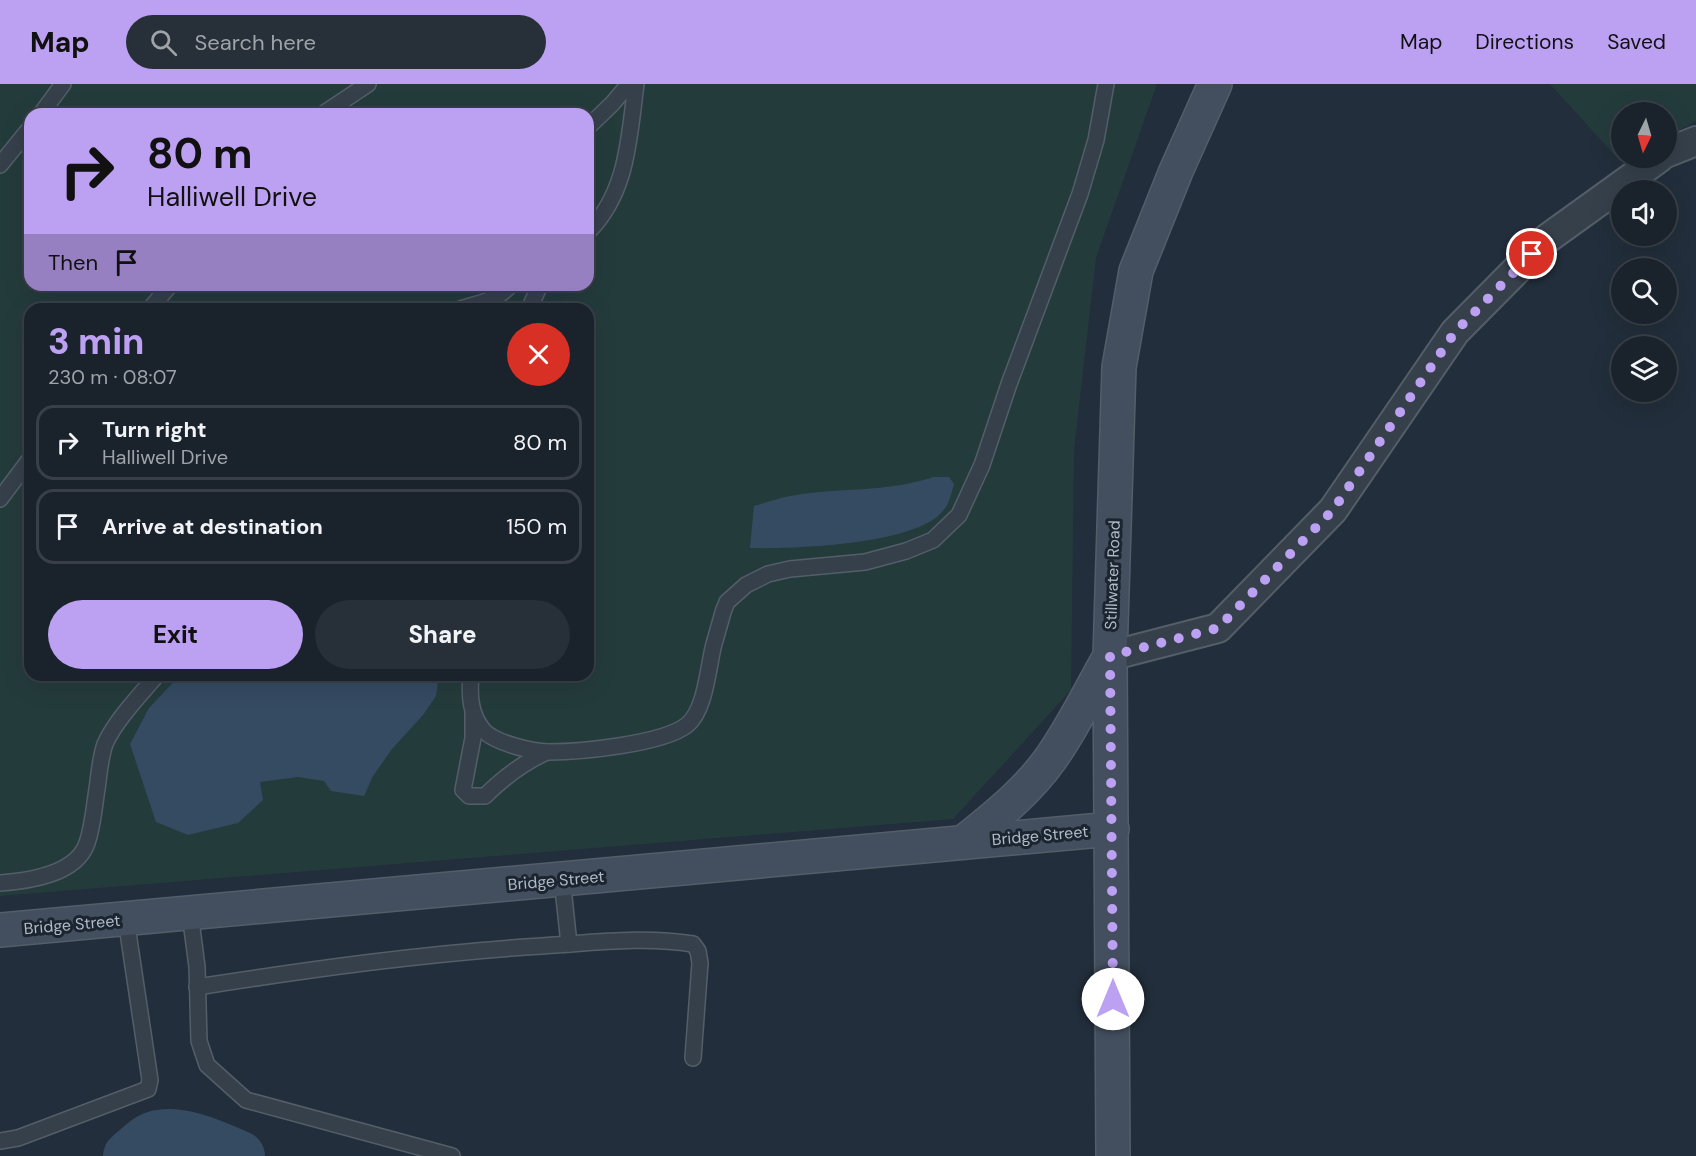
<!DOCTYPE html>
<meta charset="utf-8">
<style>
:root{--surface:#1a222c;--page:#272f38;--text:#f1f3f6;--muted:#9fa4a9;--line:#383f48;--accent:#bca0f2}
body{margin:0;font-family:"DM Sans",sans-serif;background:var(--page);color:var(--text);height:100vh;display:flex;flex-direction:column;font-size:22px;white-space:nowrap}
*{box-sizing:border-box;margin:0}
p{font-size:20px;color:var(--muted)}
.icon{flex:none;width:33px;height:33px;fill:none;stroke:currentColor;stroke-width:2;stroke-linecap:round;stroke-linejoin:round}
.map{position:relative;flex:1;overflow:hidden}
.sheet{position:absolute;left:24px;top:219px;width:570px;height:378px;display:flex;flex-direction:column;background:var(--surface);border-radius:18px;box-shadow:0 6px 24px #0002,0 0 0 2px var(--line)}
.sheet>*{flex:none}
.top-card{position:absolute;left:24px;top:24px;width:570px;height:183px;border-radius:18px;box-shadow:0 6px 24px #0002,0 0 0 2px var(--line);background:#bca0f2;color:#111;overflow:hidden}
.needle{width:39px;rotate:185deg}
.controls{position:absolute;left:1611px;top:18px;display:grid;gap:12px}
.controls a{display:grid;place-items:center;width:66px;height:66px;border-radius:50%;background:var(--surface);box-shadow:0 6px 24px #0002,0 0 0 2px var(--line);font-size:30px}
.pin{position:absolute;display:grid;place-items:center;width:51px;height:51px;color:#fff;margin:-26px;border:3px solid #fff;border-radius:50%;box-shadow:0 2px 6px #0007}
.me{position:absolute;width:66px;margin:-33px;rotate:0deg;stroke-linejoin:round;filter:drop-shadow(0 0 4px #0008)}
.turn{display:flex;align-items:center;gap:21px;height:126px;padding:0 24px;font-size:27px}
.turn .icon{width:78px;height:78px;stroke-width:2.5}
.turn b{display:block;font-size:42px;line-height:51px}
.then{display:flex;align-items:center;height:57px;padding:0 24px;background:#0003;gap:12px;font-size:22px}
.round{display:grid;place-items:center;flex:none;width:63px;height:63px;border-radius:32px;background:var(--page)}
.headline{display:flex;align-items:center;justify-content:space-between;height:102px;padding:0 24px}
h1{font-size:36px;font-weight:800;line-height:45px;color:var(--accent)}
.primary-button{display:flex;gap:12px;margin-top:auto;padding:12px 24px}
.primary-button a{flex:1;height:69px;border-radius:36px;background:var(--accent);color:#111;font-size:24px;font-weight:800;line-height:69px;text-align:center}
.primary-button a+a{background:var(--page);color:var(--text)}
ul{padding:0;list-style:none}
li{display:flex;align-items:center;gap:18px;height:75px;margin:0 12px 9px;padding:0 12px;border:3px solid var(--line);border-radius:18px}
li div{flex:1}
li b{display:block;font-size:22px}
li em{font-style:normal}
header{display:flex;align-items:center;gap:36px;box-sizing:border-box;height:84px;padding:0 30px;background:var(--accent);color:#111}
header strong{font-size:28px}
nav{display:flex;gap:33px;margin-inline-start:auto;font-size:21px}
.search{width:420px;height:54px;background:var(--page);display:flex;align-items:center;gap:15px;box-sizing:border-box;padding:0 21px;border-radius:33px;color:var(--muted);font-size:22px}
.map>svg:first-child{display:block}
</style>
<header>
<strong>Map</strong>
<div class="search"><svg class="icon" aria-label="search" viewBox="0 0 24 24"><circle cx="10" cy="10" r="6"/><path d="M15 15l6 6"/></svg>Search here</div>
<nav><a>Map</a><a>Directions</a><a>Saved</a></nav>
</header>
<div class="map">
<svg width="1696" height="1072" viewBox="0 0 1696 1072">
<rect width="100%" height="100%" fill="#222e3b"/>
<g fill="#243b3c" fill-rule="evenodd">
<path d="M0 0H1157L1096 174 1074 366 1071 606 953 735 0 812ZM30 30H588V201H30ZM30 225H588V591H30Z"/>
<path d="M1550 0H1696V37L1667 53 1666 28H1622V74H1627L1620 77Z"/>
</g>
<g fill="#354b62">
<path d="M934 393H949L954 400C951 411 949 421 941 429 911 461 793 465 750 464L754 422C766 419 778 414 790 412 839 403 884 409 934 393Z"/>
<path d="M180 591H451L438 598 436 612 423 631 392 665 373 692 364 712 331 707 324 697 298 693 260 698 263 716 238 739 188 751 156 738 130 660 149 624Z"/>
</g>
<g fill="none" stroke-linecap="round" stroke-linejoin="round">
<path stroke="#354b62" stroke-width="50" d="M128 1072C135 1066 142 1059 150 1054 173 1041 218 1062 240 1072"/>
<g stroke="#535e69" stroke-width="18">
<g id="service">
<path d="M41 30 63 0"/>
<path d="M323 30 368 0"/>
<path d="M588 43 612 20 629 0"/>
<path d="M0 81 30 44"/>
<path d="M588 148C628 108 629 53 636 0"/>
<path d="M150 225 170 201"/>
<path d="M460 225C479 219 498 217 510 201"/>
<path d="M529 225 540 201"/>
<path d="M0 415 30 375"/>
<path d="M471 591C469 611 470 631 484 647 496 659 532 668 549 668 580 668 663 660 687 641 705 627 708 585 713 564 716 552 720 540 723 528L727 518 746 501 768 490 790 485 865 478 906 467 933 456 959 431 982 381 1009 300 1080 110 1096 56 1106 0"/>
<path d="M473 631V654L463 706 469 712H485C504 693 522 679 547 668"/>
<path d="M562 795 569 860"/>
<path d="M0 799C28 797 76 791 87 759 93 742 94 723 97 705 99 691 100 674 105 660 115 637 141 610 157 591"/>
<path d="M190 829 197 883 199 957 207 981 246 1016 452 1072"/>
<path d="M197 903C312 885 427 869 542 862 592 859 643 852 693 860L698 867 700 879 693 974"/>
<path d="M0 1057 18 1054 148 1005 150 996 126 835"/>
</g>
</g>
<g stroke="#535e69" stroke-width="32">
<g id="minor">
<path d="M1666 69 1696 57"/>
<path d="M1110 572 1218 544 1333 426 1455 248 1548 154 1659 74"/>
</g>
</g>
<g stroke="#535e69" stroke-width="36">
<g id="secondary">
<path d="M964 758C995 733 1028 707 1051 674 1073 643 1090 607 1109 574"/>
<path d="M0 846 1112 745"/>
<path d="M1113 1072 1110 572 1119 283 1136 187 1176 87 1215 0"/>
</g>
</g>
<use href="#service" stroke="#35404b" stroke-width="15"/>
<use href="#minor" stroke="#35404b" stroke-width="28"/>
<use href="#secondary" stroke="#434f5e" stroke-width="33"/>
</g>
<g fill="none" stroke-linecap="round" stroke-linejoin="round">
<path stroke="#bca0f2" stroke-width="10" stroke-dasharray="0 18" d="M1113 915 1110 572 1218 544 1333 426 1455 248 1532 170"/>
</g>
<g text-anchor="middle" stroke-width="6" stroke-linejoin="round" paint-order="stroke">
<g font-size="16" fill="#b0bbc7" stroke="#1b2530">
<text transform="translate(1112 491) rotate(-88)" y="6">Stillwater Road</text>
<text transform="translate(1040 751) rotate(-5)" y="6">Bridge Street</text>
<text transform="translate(556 796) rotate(-5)" y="6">Bridge Street</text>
<text transform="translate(72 840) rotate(-5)" y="6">Bridge Street</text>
</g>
</g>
</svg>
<div class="controls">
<a><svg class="needle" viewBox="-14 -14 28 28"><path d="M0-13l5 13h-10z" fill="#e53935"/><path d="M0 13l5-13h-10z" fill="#9fa4a9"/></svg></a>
<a><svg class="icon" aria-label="sound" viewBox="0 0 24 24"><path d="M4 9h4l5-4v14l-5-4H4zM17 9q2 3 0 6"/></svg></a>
<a><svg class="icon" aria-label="search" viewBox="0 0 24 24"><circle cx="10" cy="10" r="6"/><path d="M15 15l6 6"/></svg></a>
<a><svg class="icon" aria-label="layers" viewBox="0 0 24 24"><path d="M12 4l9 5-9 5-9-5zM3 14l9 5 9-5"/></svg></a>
</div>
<div class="pin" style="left:1532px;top:170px;background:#d93025"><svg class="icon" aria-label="arrive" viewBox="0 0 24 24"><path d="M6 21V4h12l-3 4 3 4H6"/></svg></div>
<svg class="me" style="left:1113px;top:915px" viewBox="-20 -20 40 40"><circle r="19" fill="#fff"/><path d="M0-13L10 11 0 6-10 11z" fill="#bca0f2"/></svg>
<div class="top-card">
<div class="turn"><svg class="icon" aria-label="right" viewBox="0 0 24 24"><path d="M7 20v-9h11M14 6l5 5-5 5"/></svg><div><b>80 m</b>Halliwell Drive</div></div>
<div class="then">Then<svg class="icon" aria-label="arrive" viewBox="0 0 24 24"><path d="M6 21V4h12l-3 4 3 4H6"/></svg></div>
</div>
<section class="sheet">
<div class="headline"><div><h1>3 min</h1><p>230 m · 08:07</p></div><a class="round" style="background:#d93025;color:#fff"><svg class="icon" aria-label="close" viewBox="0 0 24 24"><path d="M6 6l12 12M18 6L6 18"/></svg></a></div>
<ul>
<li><svg class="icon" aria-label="right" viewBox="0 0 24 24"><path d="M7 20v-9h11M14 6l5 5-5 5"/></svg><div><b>Turn right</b><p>Halliwell Drive</p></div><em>80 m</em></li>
<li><svg class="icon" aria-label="arrive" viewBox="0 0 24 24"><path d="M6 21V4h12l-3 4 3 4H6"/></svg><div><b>Arrive at destination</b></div><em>150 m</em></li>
</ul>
<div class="primary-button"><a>Exit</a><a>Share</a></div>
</section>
</div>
